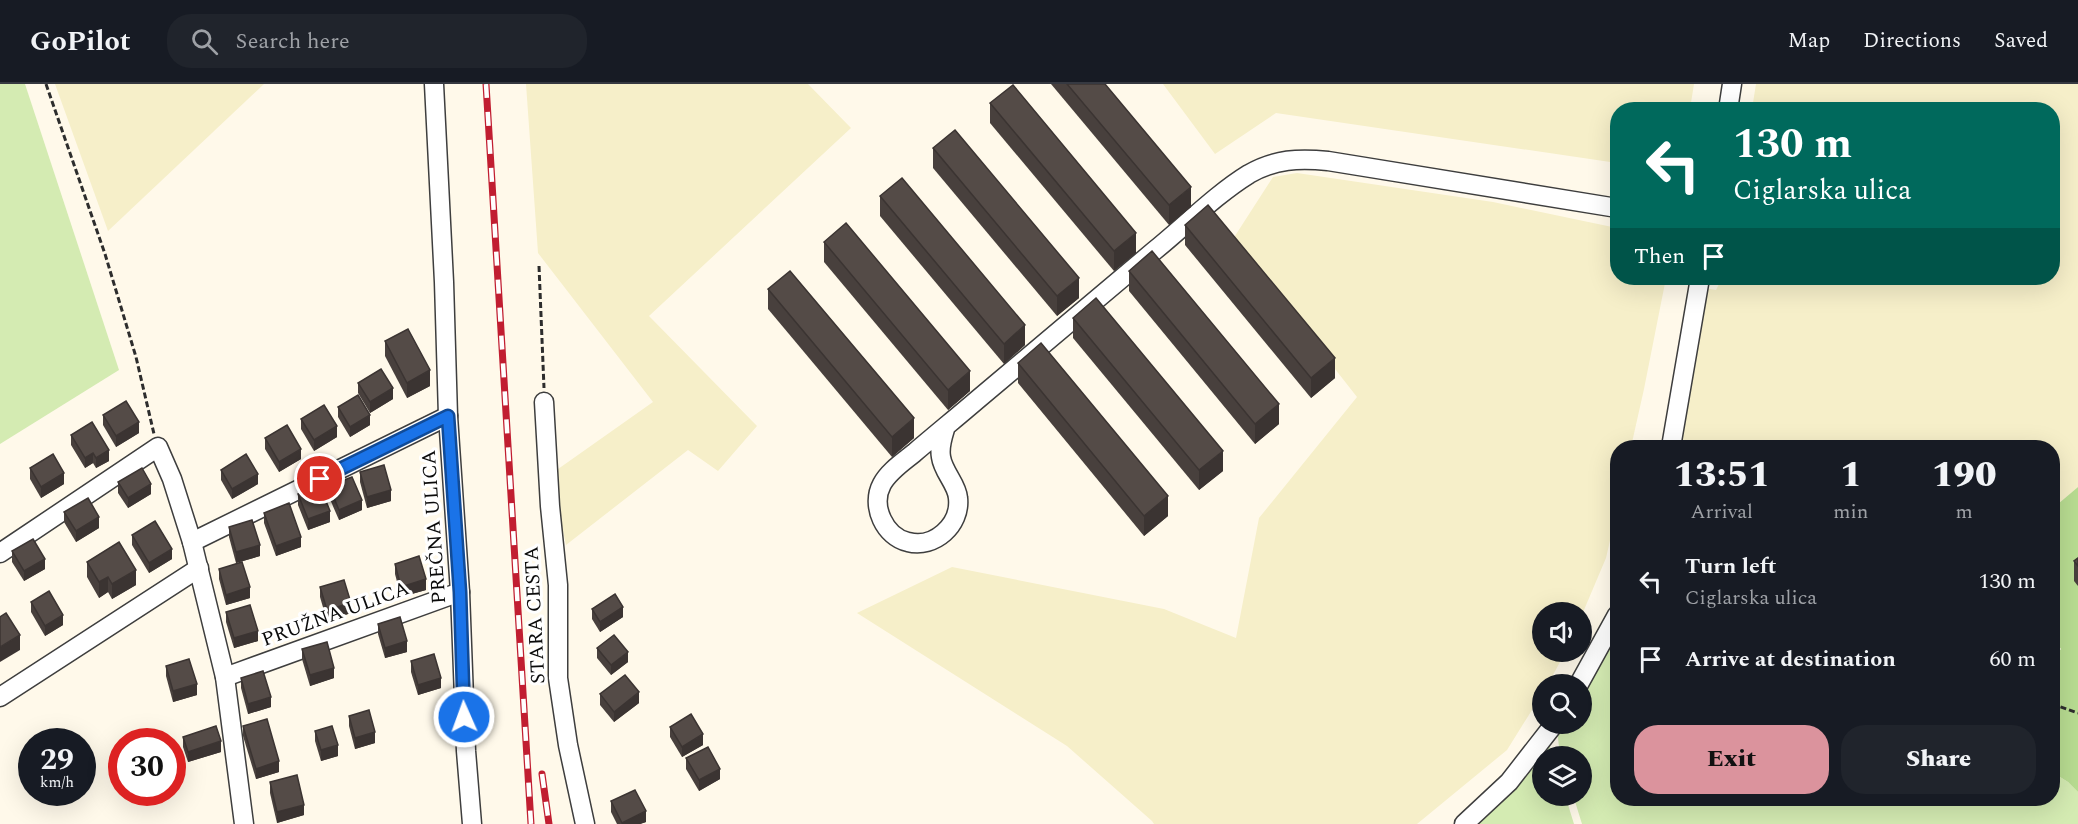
<!DOCTYPE html>
<meta charset="utf-8">
<style>
:root{--surface:#171b24;--page:#20242c;--text:#f1f3f6;--muted:#9ea1a6;--line:#363941;--accent:#db939d}
body{margin:0;font-family:Spectral,serif;background:var(--page);color:var(--text);height:100vh;display:flex;flex-direction:column;font-size:22px;white-space:nowrap}
*{box-sizing:border-box;margin:0}
p{font-size:20px;color:var(--muted)}
.icon{flex:none;width:33px;height:33px;fill:none;stroke:currentColor;stroke-width:2;stroke-linecap:round;stroke-linejoin:round}
.map{position:relative;flex:1;overflow:hidden}
.sheet{position:absolute;left:1610px;top:356px;width:450px;height:366px;display:flex;flex-direction:column;background:var(--surface);border-radius:24px;box-shadow:0 6px 24px #0002}
.sheet>*{flex:none}
.top-card{position:absolute;left:1610px;top:18px;width:450px;height:183px;border-radius:24px;box-shadow:0 6px 24px #0002;background:#00695c;color:#fff;overflow:hidden}
.tools{position:absolute;left:1532px;top:518px;display:grid;gap:12px}
.tools a{display:grid;place-items:center;width:60px;height:60px;border-radius:50%;background:var(--surface);box-shadow:0 6px 24px #0002;font-size:30px}
.speed{position:absolute;left:18px;top:644px;display:flex;gap:12px;font-size:30px;font-weight:700;text-align:center}
.speed>*{display:grid;place-content:center;width:78px;height:78px;border-radius:50%;background:var(--surface);box-shadow:0 6px 24px #0002;line-height:1}
.speed small{font-size:15px;font-weight:400}
.speed .limit{border:9px solid #d22;background:#fff;color:#111}
.pin{position:absolute;display:grid;place-items:center;width:51px;height:51px;color:#fff;margin:-26px;border:3px solid #fff;border-radius:50%;box-shadow:0 2px 6px #0007}
.me{position:absolute;width:66px;margin:-33px;rotate:358deg;stroke-linejoin:round;filter:drop-shadow(0 0 4px #0008)}
.turn{display:flex;align-items:center;gap:21px;height:126px;padding:0 24px;font-size:27px}
.turn .icon{width:78px;height:78px;stroke-width:2.5}
.turn b{display:block;font-size:42px;line-height:51px}
.then{display:flex;align-items:center;height:57px;padding:0 24px;background:#0003;gap:12px;font-size:22px}
.eta{display:flex;justify-content:space-evenly;align-items:center;height:102px;text-align:center}
.eta b{font-size:36px;font-weight:800;line-height:42px}
.primary-button{display:flex;gap:12px;margin-top:auto;padding:12px 24px}
.primary-button a{flex:1;height:69px;border-radius:24px;background:var(--accent);color:#111;font-size:24px;font-weight:800;line-height:69px;text-align:center}
.primary-button a+a{background:var(--page);color:var(--text)}
ul{padding:0;list-style:none}
li{display:flex;align-items:center;gap:18px;height:78px;padding:0 24px}
li div{flex:1}
li b{display:block;font-size:22px}
li em{font-style:normal}
header{display:flex;align-items:center;gap:36px;box-sizing:border-box;height:84px;padding:0 30px;background:var(--surface);border-bottom:2px solid var(--line)}
header strong{font-size:28px}
nav{display:flex;gap:33px;margin-inline-start:auto;font-size:21px}
.search{width:420px;height:54px;background:var(--page);display:flex;align-items:center;gap:15px;box-sizing:border-box;padding:0 21px;border-radius:24px;color:var(--muted);font-size:22px}
.map>svg:first-child{display:block}
</style>
<header>
<strong>GoPilot</strong>
<div class="search"><svg class="icon" aria-label="search" viewBox="0 0 24 24"><circle cx="10" cy="10" r="6"/><path d="M15 15l6 6"/></svg>Search here</div>
<nav><a>Map</a><a>Directions</a><a>Saved</a></nav>
</header>
<div class="map">
<svg width="2078" height="740" viewBox="0 0 2078 740">
<rect width="100%" height="100%" fill="#fff9ea"/>
<g fill="#f6efc9">
<path d="M55 0H264L108 147Z"/>
<path d="M526 0H808L851 44 649 232 757 342 718 387 688 366 566 461 551 390 653 318 538 169Z"/>
<path d="M1163 0H1694L1690 25 1617 26V79L1276 29 1215 70Z"/>
<path d="M1756 0H2078V403L2052 425V363H1676L1704 204 1716 206 1722 194H2052V26L1752 25Z"/>
<path d="M1297 89 1493 118 1617 144V194H1666L1644 305 1631 363H1617V426L1606 474 1581 533V528H1542V567H1566L1548 600H1542V610L1507 666 1417 740H1154L1152 737 1067 662 857 529 952 483 1164 525 1236 554 1259 434 1357 313 1233 155 1273 93Z"/>
</g>
<g fill="#d4ebb2">
<path d="M0 0H25L119 286 0 360Z"/>
<path d="M1617 540V714H2052V688L2068 698 2078 708V740H1582L1573 711H1581V672H1560L1557 645 1561 639H1581V605Z"/>
<path d="M1548 657 1553 672H1542V711H1565L1574 740H1471Z"/>
</g>
<path fill="#b8dc91" d="M2078 403V708L2068 698 2052 688V576L2061 565 2052 553V425Z"/>
<g fill="none" stroke-linecap="round" stroke-linejoin="round">
<g stroke="#3e3e3e" stroke-width="21">
<g id="minor">
<path d="M434 0 444 198 448 332 460 508 466 667 472 740"/>
<path d="M1728 26 1732 0"/>
<path d="M544 318 550 422 558 501V594L568 661 585 740"/>
<path d="M946 342C943 352 939 362 941 373 943 388 957 400 958 414 961 441 934 465 908 458 885 453 870 422 882 400 889 387 903 378 914 369 935 351 956 334 977 316 1036 267 1095 217 1154 167 1185 142 1215 111 1249 90 1275 75 1299 74 1328 77L1617 124"/>
<path d="M1671 363 1700 194"/>
<path d="M192 458 448 332"/>
<path d="M0 469 158 363 172 395 192 458 225 593 244 740"/>
<path d="M225 593 460 508"/>
<path d="M1579 600 1617 531"/>
<path d="M0 613 199 484"/>
<path d="M1464 740 1509 698 1555 639"/>
</g>
</g>
<g stroke="#2d2d2d" stroke-width="3" stroke-dasharray="6 3" stroke-linecap="butt">
<path d="M46 0 105 170 136 273 154 350"/>
<path d="M539 182 544 304"/>
<path d="M2052 620 2078 629"/>
</g>
<use href="#minor" stroke="#fff" stroke-width="18"/>
<g stroke="#c11e31" stroke-width="7">
<g id="rail">
<path d="M486 0 531 740"/>
<path d="M542 690 549 740"/>
</g>
</g>
<use href="#rail" stroke="#fff" stroke-width="4.5" stroke-dasharray="14" stroke-linecap="butt"/>
</g>
<g fill="#48403d">
<path d="M1051 0H1105L1191 123 1169 141Z"/>
<path d="M990 19 1136 169 1114 187 990 39Z"/>
<path d="M933 64 1079 214 1057 232 933 84Z"/>
<path d="M880 112 1025 261 1004 280 880 132Z"/>
<path d="M1185 141 1335 294 1311 314 1185 161Z"/>
<path d="M824 158 970 307 948 326 824 178Z"/>
<path d="M1129 187 1279 340 1255 360 1129 207Z"/>
<path d="M768 205 914 354 892 373 768 225Z"/>
<path d="M1073 234 1223 387 1199 406 1073 254Z"/>
<path d="M385 257 430 302 407 314 385 272Z"/>
<path d="M1018 279 1168 432 1144 452 1018 299Z"/>
<path d="M358 299 393 315 370 329 358 309Z"/>
<path d="M338 323 370 341 350 353 338 333Z"/>
<path d="M103 331 139 349 116 363 103 341Z"/>
<path d="M301 335 337 353 314 367 301 345Z"/>
<path d="M71 351 109 377 96 384 93 379 85 384 71 361Z"/>
<path d="M265 354 301 375 279 388 265 365Z"/>
<path d="M30 384 64 400 41 414 30 395Z"/>
<path d="M221 386 258 400 232 415 221 396Z"/>
<path d="M360 388 391 417 367 424 360 398Z"/>
<path d="M118 398 151 410 128 424 118 409Z"/>
<path d="M329 402 362 426 339 436 329 413Z"/>
<path d="M298 410 330 438 308 446 298 421Z"/>
<path d="M64 428 99 444 76 458 64 438Z"/>
<path d="M264 429 301 463 276 472 264 439Z"/>
<path d="M229 443 260 472 236 479 229 453Z"/>
<path d="M132 451 172 475 149 489 132 461Z"/>
<path d="M12 467 45 485 24 497 12 478Z"/>
<path d="M2078 474V502L2074 497V477Z"/>
<path d="M87 478 136 501 112 515 108 508 99 514 87 493Z"/>
<path d="M395 480 426 506 401 513 395 490Z"/>
<path d="M219 485 250 514 226 521 219 495Z"/>
<path d="M320 503 351 529 327 537 320 513Z"/>
<path d="M31 518 63 541 45 552 31 528Z"/>
<path d="M592 525 623 533 600 548 592 535Z"/>
<path d="M226 528 258 557 234 564 226 538Z"/>
<path d="M378 540 407 568 385 574 378 550Z"/>
<path d="M597 564 628 578 611 591 597 574Z"/>
<path d="M302 565 334 594 310 602 302 575Z"/>
<path d="M411 577 441 604 418 611 411 588Z"/>
<path d="M166 582 197 611 173 618 166 592Z"/>
<path d="M241 594 271 623 248 630 241 604Z"/>
<path d="M600 610 639 619 614 638 600 621Z"/>
<path d="M349 632 375 659 355 665 349 642Z"/>
<path d="M243 642 279 688 256 695 243 652Z"/>
<path d="M670 643 703 661 682 673 670 653Z"/>
<path d="M315 647 338 672 321 677 315 657Z"/>
<path d="M183 653 221 668 188 678 183 663Z"/>
<path d="M686 674 720 695 699 707 686 685Z"/>
<path d="M270 698 304 731 277 739 270 709Z"/>
<path d="M611 717 646 738 640 740H617L611 728Z"/>
</g>
<g fill="#3b3432">
<path d="M1191 103V123L1169 141V121Z"/>
<path d="M1136 149V169L1114 187V167Z"/>
<path d="M1079 194V214L1057 232V212Z"/>
<path d="M1025 241V261L1004 280V260Z"/>
<path d="M1335 274V294L1311 314V294Z"/>
<path d="M430 286V302L407 314V299Z"/>
<path d="M970 287V307L948 326V306Z"/>
<path d="M393 304V315L370 329V318Z"/>
<path d="M1279 320V340L1255 360V340Z"/>
<path d="M370 331V341L350 353V343Z"/>
<path d="M914 334V354L892 373V353Z"/>
<path d="M139 338V349L116 363V352Z"/>
<path d="M337 342V353L314 367V356Z"/>
<path d="M301 365V375L279 388V378Z"/>
<path d="M109 366V377L96 384V374Z"/>
<path d="M1223 367V387L1199 406V386Z"/>
<path d="M93 369V379L85 384V374Z"/>
<path d="M64 389V400L41 414V403Z"/>
<path d="M258 390V400L232 415V405Z"/>
<path d="M151 400V410L128 424V414Z"/>
<path d="M391 406V417L367 424V413Z"/>
<path d="M1168 412V432L1144 452V432Z"/>
<path d="M362 416V426L339 436V426Z"/>
<path d="M330 427V438L308 446V435Z"/>
<path d="M99 433V444L76 458V447Z"/>
<path d="M301 453V463L276 472V462Z"/>
<path d="M260 461V472L236 479V468Z"/>
<path d="M172 465V475L149 489V479Z"/>
<path d="M45 475V485L24 497V487Z"/>
<path d="M136 486V501L112 515V500Z"/>
<path d="M108 493V508L99 514V498Z"/>
<path d="M426 495V506L401 513V503Z"/>
<path d="M250 503V514L226 521V511Z"/>
<path d="M351 519V529L327 537V526Z"/>
<path d="M623 523V533L600 548V538Z"/>
<path d="M63 531V541L45 552V542Z"/>
<path d="M258 547V557L234 564V554Z"/>
<path d="M20 551V566L0 578V563Z"/>
<path d="M407 557V568L385 574V564Z"/>
<path d="M628 568V578L611 591V581Z"/>
<path d="M334 584V594L310 602V591Z"/>
<path d="M441 594V604L418 611V601Z"/>
<path d="M197 600V611L173 618V607Z"/>
<path d="M639 608V619L614 638V628Z"/>
<path d="M271 613V623L248 630V620Z"/>
<path d="M375 648V659L355 665V654Z"/>
<path d="M703 650V661L682 673V663Z"/>
<path d="M221 657V668L188 678V668Z"/>
<path d="M338 661V672L321 677V666Z"/>
<path d="M279 677V688L256 695V685Z"/>
<path d="M720 685V695L699 707V696Z"/>
<path d="M304 721V731L277 739V728Z"/>
<path d="M646 727V738L640 740H622V739Z"/>
</g>
<g fill="#544b47" stroke="#3b3432" stroke-width="1.5">
<path d="M1067 0H1105L1191 103 1169 121Z"/>
<path d="M1013 1 1136 149 1114 167 990 19Z"/>
<path d="M955 46 1079 194 1057 212 933 64Z"/>
<path d="M902 94 1025 241 1004 260 880 112Z"/>
<path d="M1208 121 1335 274 1311 294 1185 141Z"/>
<path d="M846 139 970 287 948 306 824 158Z"/>
<path d="M1152 167 1279 320 1255 340 1129 187Z"/>
<path d="M790 187 914 334 892 353 768 205Z"/>
<path d="M1096 214 1223 367 1199 386 1073 234Z"/>
<path d="M408 245 430 286 407 299 385 257Z"/>
<path d="M1041 259 1168 412 1144 432 1018 279Z"/>
<path d="M381 285 393 304 370 318 358 299Z"/>
<path d="M358 311 370 331 350 343 338 323Z"/>
<path d="M126 317 139 338 116 352 103 331Z"/>
<path d="M324 321 337 342 314 356 301 335Z"/>
<path d="M92 338 109 366 96 374 93 369 85 374 71 351Z"/>
<path d="M287 341 301 365 279 378 265 354Z"/>
<path d="M53 370 64 389 41 403 30 384Z"/>
<path d="M246 370 258 390 232 405 221 386Z"/>
<path d="M384 381 391 406 367 413 360 388Z"/>
<path d="M142 384 151 400 128 414 118 398Z"/>
<path d="M352 393 362 416 339 426 329 402Z"/>
<path d="M320 402 330 427 308 435 298 410Z"/>
<path d="M88 414 99 433 76 447 64 428Z"/>
<path d="M289 419 301 453 276 462 264 429Z"/>
<path d="M252 436 260 461 236 468 229 443Z"/>
<path d="M155 437 172 465 149 479 132 451Z"/>
<path d="M33 455 45 475 24 487 12 467Z"/>
<path d="M119 458 136 486 112 500 108 493 99 498 87 478Z"/>
<path d="M419 472 426 495 401 503 395 480Z"/>
<path d="M2078 474V482L2074 477Z"/>
<path d="M242 478 250 503 226 511 219 485Z"/>
<path d="M344 496 351 519 327 526 320 503Z"/>
<path d="M49 507 63 531 45 542 31 518Z"/>
<path d="M615 510 623 523 600 538 592 525Z"/>
<path d="M250 521 258 547 234 554 226 528Z"/>
<path d="M6 529 20 551 0 563V533Z"/>
<path d="M400 533 407 557 385 564 378 540Z"/>
<path d="M614 551 628 568 611 581 597 564Z"/>
<path d="M327 558 334 584 310 591 302 565Z"/>
<path d="M434 570 441 594 418 601 411 577Z"/>
<path d="M189 575 197 600 173 607 166 582Z"/>
<path d="M263 587 271 613 248 620 241 594Z"/>
<path d="M625 591 639 608 614 628 600 610Z"/>
<path d="M369 626 375 648 355 654 349 632Z"/>
<path d="M691 630 703 650 682 663 670 643Z"/>
<path d="M267 635 279 677 256 685 243 642Z"/>
<path d="M216 642 221 657 188 668 183 653Z"/>
<path d="M332 642 338 661 321 666 315 647Z"/>
<path d="M708 663 720 685 699 696 686 674Z"/>
<path d="M297 691 304 721 277 728 270 698Z"/>
<path d="M635 706 646 727 622 739 611 717Z"/>
</g>
<g fill="none" stroke-linecap="round" stroke-linejoin="round">
<g stroke="#114b97" stroke-width="15">
<path id="route" d="M320 395 448 332 460 508 464 633"/>
</g>
<use href="#route" stroke="#1a73e8" stroke-width="10"/>
</g>
<g text-anchor="middle" stroke-width="6" stroke-linejoin="round" paint-order="stroke">
<g font-size="20" fill="#0b0b0b" stroke="#fff">
<text transform="translate(433 443) rotate(-94)" y="7">PREČNA ULICA</text>
<text transform="translate(335 529) rotate(-20)" y="7">PRUŽNA ULICA</text>
<text transform="translate(534 531) rotate(-93)" y="7">STARA CESTA</text>
</g>
</g>
</svg>
<div class="tools">
<a><svg class="icon" aria-label="sound" viewBox="0 0 24 24"><path d="M4 9h4l5-4v14l-5-4H4zM17 9q2 3 0 6"/></svg></a>
<a><svg class="icon" aria-label="search" viewBox="0 0 24 24"><circle cx="10" cy="10" r="6"/><path d="M15 15l6 6"/></svg></a>
<a><svg class="icon" aria-label="layers" viewBox="0 0 24 24"><path d="M12 4l9 5-9 5-9-5zM3 14l9 5 9-5"/></svg></a>
</div>
<div class="speed"><div>29<small>km/h</small></div><div class="limit">30</div></div>
<div class="pin" style="left:320px;top:395px;background:#d93025"><svg class="icon" aria-label="arrive" viewBox="0 0 24 24"><path d="M6 21V4h12l-3 4 3 4H6"/></svg></div>
<svg class="me" style="left:464px;top:633px" viewBox="-20 -20 40 40"><circle r="17" fill="#1a73e8" stroke="#fff" stroke-width="3"/><path d="M0-11L8 9 0 5-8 9z" fill="#fff"/></svg>
<div class="top-card">
<div class="turn"><svg class="icon" aria-label="left" viewBox="0 0 24 24"><path d="M17 20v-9H6M10 6l-5 5 5 5"/></svg><div><b>130 m</b>Ciglarska ulica</div></div>
<div class="then">Then<svg class="icon" aria-label="arrive" viewBox="0 0 24 24"><path d="M6 21V4h12l-3 4 3 4H6"/></svg></div>
</div>
<section class="sheet">
<div class="eta">
<div><b>13:51</b><p>Arrival</p></div>
<div><b>1</b><p>min</p></div>
<div><b>190</b><p>m</p></div>
</div>
<ul>
<li><svg class="icon" aria-label="left" viewBox="0 0 24 24"><path d="M17 20v-9H6M10 6l-5 5 5 5"/></svg><div><b>Turn left</b><p>Ciglarska ulica</p></div><em>130 m</em></li>
<li><svg class="icon" aria-label="arrive" viewBox="0 0 24 24"><path d="M6 21V4h12l-3 4 3 4H6"/></svg><div><b>Arrive at destination</b></div><em>60 m</em></li>
</ul>
<div class="primary-button"><a>Exit</a><a>Share</a></div>
</section>
</div>
